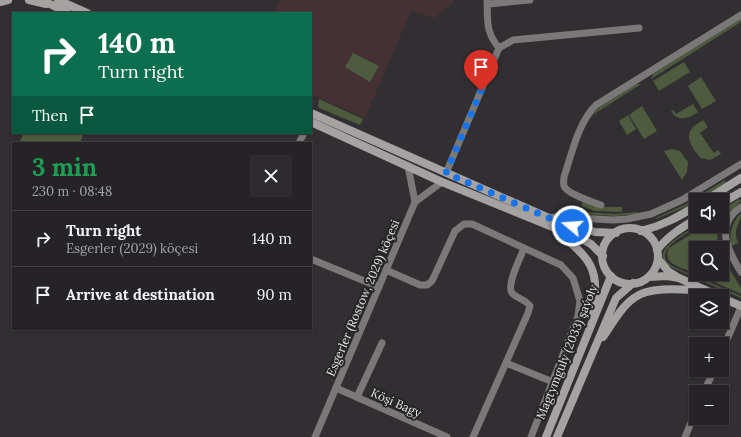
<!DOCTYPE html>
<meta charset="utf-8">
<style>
:root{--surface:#252325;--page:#2d2b2d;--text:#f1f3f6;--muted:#a3a4a7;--line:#424042}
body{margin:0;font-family:Lora,serif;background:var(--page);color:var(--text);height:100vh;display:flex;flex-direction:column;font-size:15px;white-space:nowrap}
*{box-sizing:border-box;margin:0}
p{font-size:13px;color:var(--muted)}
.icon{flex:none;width:22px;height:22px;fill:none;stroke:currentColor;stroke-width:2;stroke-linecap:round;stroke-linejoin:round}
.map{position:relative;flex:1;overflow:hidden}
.side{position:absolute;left:12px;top:142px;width:300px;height:188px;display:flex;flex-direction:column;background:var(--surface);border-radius:0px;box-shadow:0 1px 3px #0004,0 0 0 1px var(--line)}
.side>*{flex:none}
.banner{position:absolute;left:12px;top:12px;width:300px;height:122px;border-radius:0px;box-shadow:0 1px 3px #0004,0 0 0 1px var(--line);background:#0b6e4f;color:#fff;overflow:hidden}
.tools{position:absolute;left:689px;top:193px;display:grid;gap:8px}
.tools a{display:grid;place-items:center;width:40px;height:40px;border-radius:0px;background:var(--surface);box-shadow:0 1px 3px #0004,0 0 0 1px var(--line);font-size:20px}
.pin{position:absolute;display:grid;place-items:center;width:34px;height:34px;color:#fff;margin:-41px -17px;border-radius:50% 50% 50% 0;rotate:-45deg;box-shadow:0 0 4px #0007}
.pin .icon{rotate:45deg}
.me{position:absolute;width:44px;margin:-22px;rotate:288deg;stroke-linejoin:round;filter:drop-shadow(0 0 3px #0008)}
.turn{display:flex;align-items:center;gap:14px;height:84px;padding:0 20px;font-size:18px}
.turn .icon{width:52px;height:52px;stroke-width:2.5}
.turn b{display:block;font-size:28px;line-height:34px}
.then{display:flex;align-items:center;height:38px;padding:0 20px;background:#0003;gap:8px;font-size:15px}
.round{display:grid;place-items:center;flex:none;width:42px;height:42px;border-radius:0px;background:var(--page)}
.head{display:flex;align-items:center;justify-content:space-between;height:68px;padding:0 20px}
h1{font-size:24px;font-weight:700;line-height:30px;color:#1e9e55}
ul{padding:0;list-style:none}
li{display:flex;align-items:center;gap:12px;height:56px;padding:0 20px;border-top:1px solid var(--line)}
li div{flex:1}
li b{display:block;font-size:15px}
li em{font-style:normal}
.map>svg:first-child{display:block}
</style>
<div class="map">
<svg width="741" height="437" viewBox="0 0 741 437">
<rect width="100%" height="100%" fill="#312f31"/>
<path fill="#453134" d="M280 0H454L451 5 434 18 411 11 365 118 311 94V13H273Z"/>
<g fill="#4e5b3f">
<path d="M741 19V22L651 79 653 74Z"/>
<path d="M353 53 379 66 370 82 345 67Z"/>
<path d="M684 62 690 72 659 91 653 81Z"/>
<path d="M701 77 716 101 702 109 688 86Z"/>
<path d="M636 84H641L591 116 600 107Z"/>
<path d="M319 99 363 119 360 125 319 108 318 105Z"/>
<path d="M693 104 698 112C689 118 679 123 671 111L673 110 676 114Z"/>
<path d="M642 106 657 131 644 139 629 115Z"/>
<path d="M628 115 636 129 627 135 619 121Z"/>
<path d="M703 120 708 127 700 133 714 153 718 150 721 154 710 160 701 158C694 151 684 138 692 128 695 125 700 122 703 120Z"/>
<path d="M24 133H78L83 135 80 143H19Z"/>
<path d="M672 149 680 151 688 162 687 172 682 180 664 151Z"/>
<path d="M725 180 726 183 685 207 656 219V218L684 205Z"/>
<path d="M739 199 741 201 727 214 722 226V210Z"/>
<path d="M583 201 606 207H622V212L595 211 581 206Z"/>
<path d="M583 212 614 214 638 212V214L614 216 582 214Z"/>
<path d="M741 213C741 225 732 227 738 243L731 246C729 233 732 222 741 213Z"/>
<path d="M696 226H700C688 233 647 252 674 267L741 296V298L673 268C644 253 684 234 696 226Z"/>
<path d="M704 226H718L717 241 718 248 713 242 709 244 711 248H696V267L690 271C679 267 662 263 669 248Z"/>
<path d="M722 257 741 288V294L692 272 696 270V274H722Z"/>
</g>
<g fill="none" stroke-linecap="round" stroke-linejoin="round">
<g stroke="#7b7978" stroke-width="7">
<path d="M487 0C488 21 485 31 499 48"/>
<path d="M488 4 530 0"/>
<path d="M499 48 513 40 639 28"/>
<path d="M299 143 304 133"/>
<path d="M446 173 499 48"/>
<path d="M415 202 442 182"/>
<path d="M601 205C593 202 567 194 564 186 563 183 564 180 564 177 572 153 578 123 596 105L741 15"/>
<path d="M741 207C714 225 728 251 741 272"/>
<path d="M550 218 563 215 578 218 613 220 627 219 651 214 682 200 741 164"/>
<path d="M311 259 379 287"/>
<path d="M386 270 420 285H427L432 281 455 231 464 224H472L561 265 573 278 580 301 578 316 531 437"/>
<path d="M722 351 741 307"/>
<path d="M506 363 553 382"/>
<path d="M336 388 447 437"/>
<path d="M704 392 714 370"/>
<path d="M357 397 382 343"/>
<path d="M315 437 415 202 408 166"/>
<path d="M473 437 528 313 530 306C524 298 517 299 512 293 506 285 521 257 524 248"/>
<path d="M685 437 696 411"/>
</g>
<g stroke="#a5a3a1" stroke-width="8">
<path d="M29 0 46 4"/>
<path d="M42 0 68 13"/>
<path d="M58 0 87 13"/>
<path d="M0 2 8 0"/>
<path d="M311 113 549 218 595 232 616 233"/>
<path d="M311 122 442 182 582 239 591 244 603 256"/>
<path d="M706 200 741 178"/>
<path d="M722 203 741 192"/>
<circle cx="630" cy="256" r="28"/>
<path d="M641 231C662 226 678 217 696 206"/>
<path d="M558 233C589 256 602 271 592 311"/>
<path d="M657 250C668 236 681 228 696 219"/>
<path d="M649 277 667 276 679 278 668 271 658 259"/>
<path d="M679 278 718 296"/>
<path d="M722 298 741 306"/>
<path d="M603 337C612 324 621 307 634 298 650 285 686 290 706 291"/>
<path d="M546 437 611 276"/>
<path d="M557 437 616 298 633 283"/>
</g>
</g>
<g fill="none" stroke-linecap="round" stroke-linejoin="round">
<path stroke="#1a73e8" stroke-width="7" stroke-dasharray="0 12.6" d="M481 91 446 173 549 218 572 226"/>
</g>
<g text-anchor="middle" stroke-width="4" stroke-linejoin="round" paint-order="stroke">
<g font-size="12" fill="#e3e2e3" stroke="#272527">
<text transform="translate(363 298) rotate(-67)" y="4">Esgerler (Rostow, 2029) köçesi</text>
<text transform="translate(567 352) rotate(-68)" y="4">Magtymguly (2033) şaýoly</text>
<text transform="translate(396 403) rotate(24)" y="4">Köşi Bagy</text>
</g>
</g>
</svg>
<div class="tools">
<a><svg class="icon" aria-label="sound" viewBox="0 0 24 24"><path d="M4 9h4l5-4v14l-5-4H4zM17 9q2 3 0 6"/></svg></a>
<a><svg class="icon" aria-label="search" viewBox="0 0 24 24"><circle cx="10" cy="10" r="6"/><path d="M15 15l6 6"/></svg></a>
<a><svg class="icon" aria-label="layers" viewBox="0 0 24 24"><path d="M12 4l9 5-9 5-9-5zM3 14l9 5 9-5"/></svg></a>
<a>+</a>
<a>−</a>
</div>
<div class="pin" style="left:481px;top:91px;background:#d93025"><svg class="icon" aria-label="arrive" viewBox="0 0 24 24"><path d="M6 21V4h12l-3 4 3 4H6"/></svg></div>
<svg class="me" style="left:572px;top:226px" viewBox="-20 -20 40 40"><circle r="17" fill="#1a73e8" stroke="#fff" stroke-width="3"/><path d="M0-11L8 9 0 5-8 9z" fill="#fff"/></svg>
<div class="banner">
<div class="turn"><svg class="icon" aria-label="right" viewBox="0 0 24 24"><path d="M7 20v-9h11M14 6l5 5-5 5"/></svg><div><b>140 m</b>Turn right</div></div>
<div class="then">Then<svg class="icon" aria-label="arrive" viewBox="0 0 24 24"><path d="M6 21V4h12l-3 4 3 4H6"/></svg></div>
</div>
<section class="side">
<div class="head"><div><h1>3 min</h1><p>230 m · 08:48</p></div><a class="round"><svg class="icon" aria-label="close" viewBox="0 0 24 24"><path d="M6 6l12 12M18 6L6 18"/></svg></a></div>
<ul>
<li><svg class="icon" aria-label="right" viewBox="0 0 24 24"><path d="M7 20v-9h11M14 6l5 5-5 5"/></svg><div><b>Turn right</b><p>Esgerler (2029) köçesi</p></div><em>140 m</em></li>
<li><svg class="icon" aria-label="arrive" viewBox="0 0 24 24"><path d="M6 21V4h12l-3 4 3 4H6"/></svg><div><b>Arrive at destination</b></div><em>90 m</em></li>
</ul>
</section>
</div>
